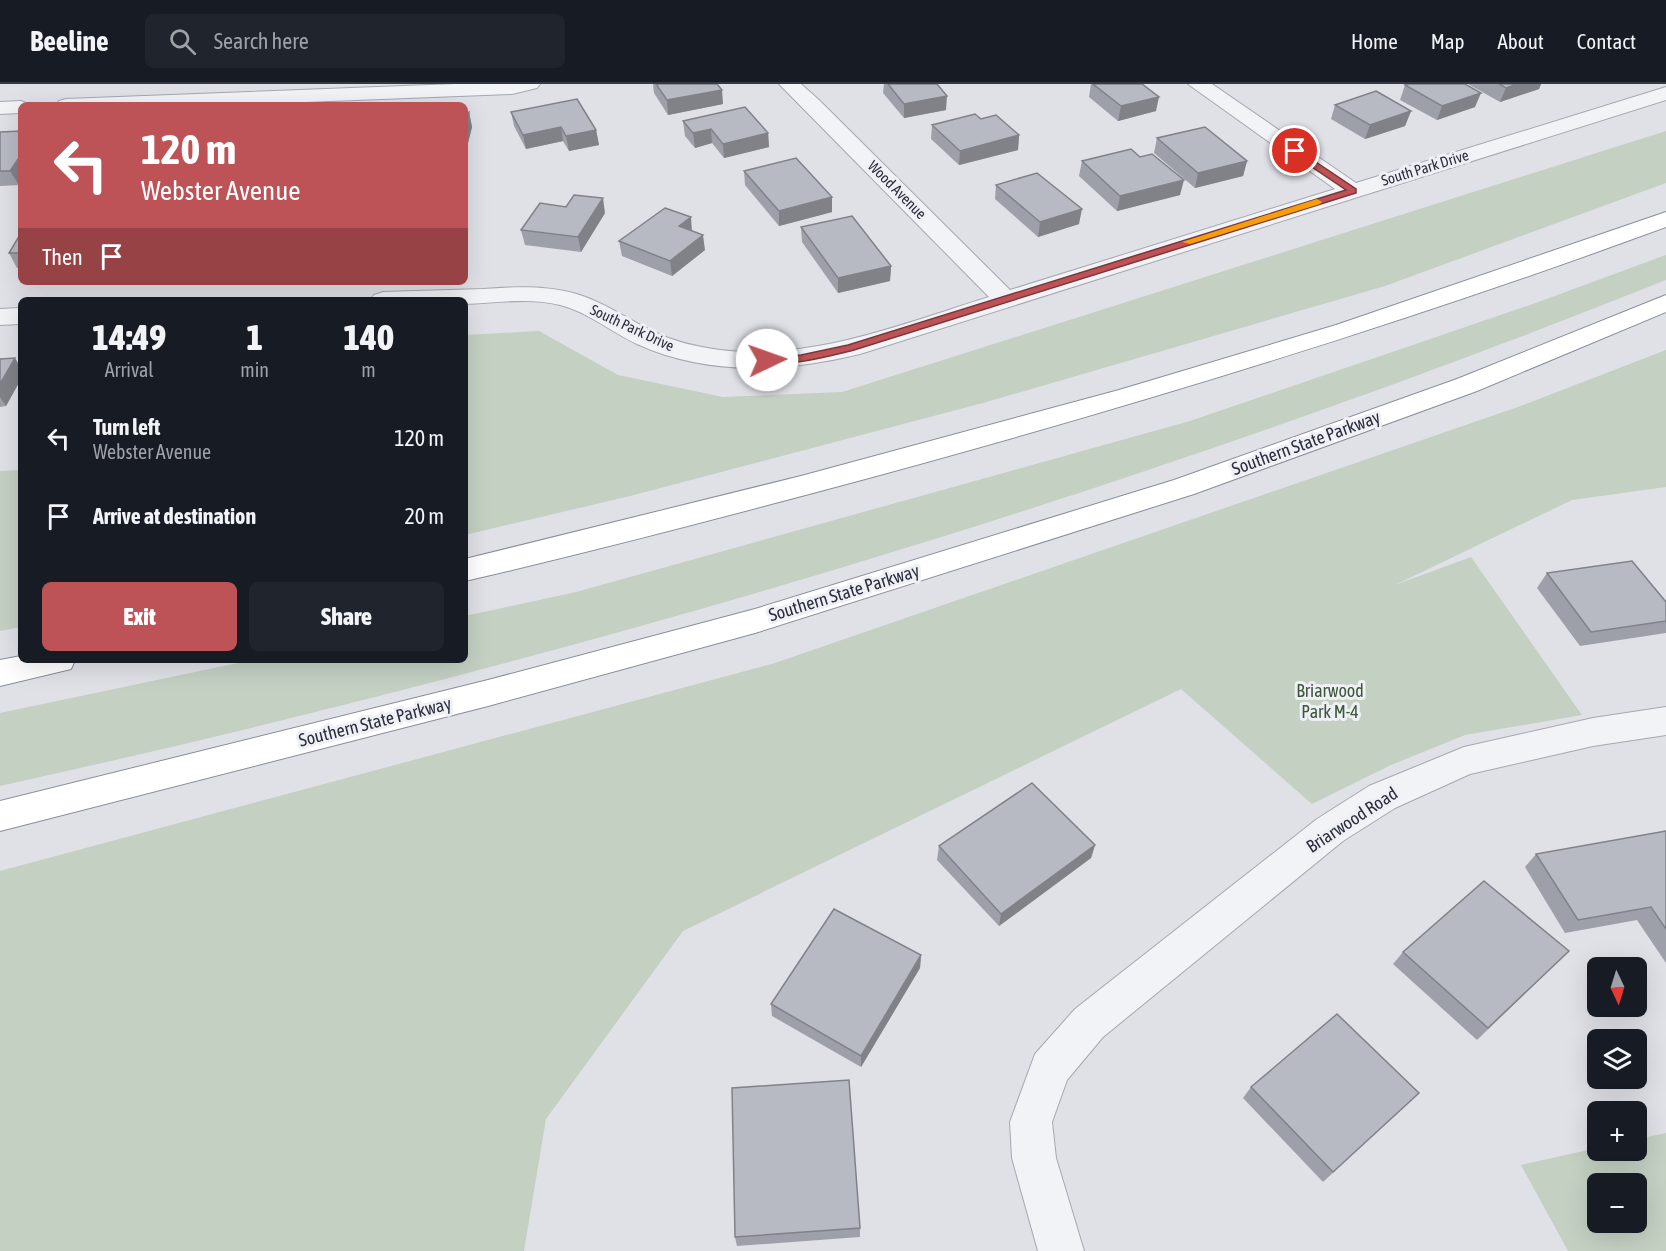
<!DOCTYPE html>
<meta charset="utf-8">
<style>
:root{--surface:#171b24;--page:#20242c;--text:#f1f3f6;--muted:#9ea1a6;--line:#363941;--accent:#bd5356}
body{margin:0;font-family:"Asap Condensed",sans-serif;background:var(--page);color:var(--text);height:100vh;display:flex;flex-direction:column;font-size:22px;white-space:nowrap}
*{box-sizing:border-box;margin:0}
p{font-size:20px;color:var(--muted)}
.icon{flex:none;width:33px;height:33px;fill:none;stroke:currentColor;stroke-width:2;stroke-linecap:round;stroke-linejoin:round}
.map{position:relative;flex:1;overflow:hidden}
.panel{position:absolute;left:18px;top:213px;width:450px;height:366px;display:flex;flex-direction:column;background:var(--surface);border-radius:9px;box-shadow:0 6px 24px #0002}
.panel>*{flex:none}
.top-card{position:absolute;left:18px;top:18px;width:450px;height:183px;border-radius:9px;box-shadow:0 6px 24px #0002;background:#bd5356;color:#fff;overflow:hidden}
.needle{width:39px;rotate:176deg}
.fabs{position:absolute;left:1587px;top:873px;display:grid;gap:12px}
.fabs a{display:grid;place-items:center;width:60px;height:60px;border-radius:9px;background:var(--surface);box-shadow:0 6px 24px #0002;font-size:30px}
.pin{position:absolute;display:grid;place-items:center;width:51px;height:51px;color:#fff;margin:-26px;border:3px solid #fff;border-radius:50%;box-shadow:0 2px 6px #0007}
.me{position:absolute;width:66px;margin:-33px;rotate:87deg;stroke-linejoin:round;filter:drop-shadow(0 0 4px #0008)}
.turn{display:flex;align-items:center;gap:21px;height:126px;padding:0 24px;font-size:27px}
.turn .icon{width:78px;height:78px;stroke-width:2.5}
.turn b{display:block;font-size:42px;line-height:51px}
.then{display:flex;align-items:center;height:57px;padding:0 24px;background:#0003;gap:12px;font-size:22px}
.eta{display:flex;justify-content:space-evenly;align-items:center;height:102px;text-align:center}
.eta b{font-size:36px;font-weight:800;line-height:42px}
.action{display:flex;gap:12px;margin-top:auto;padding:12px 24px}
.action a{flex:1;height:69px;border-radius:9px;background:var(--accent);color:#fff;font-size:24px;font-weight:800;line-height:69px;text-align:center}
.action a+a{background:var(--page);color:var(--text)}
ul{padding:0;list-style:none}
li{display:flex;align-items:center;gap:18px;height:78px;padding:0 24px}
li div{flex:1}
li b{display:block;font-size:22px}
li em{font-style:normal}
header{display:flex;align-items:center;gap:36px;box-sizing:border-box;height:84px;padding:0 30px;background:var(--surface);border-bottom:2px solid var(--line)}
header strong{font-size:28px}
nav{display:flex;gap:33px;margin-inline-start:auto;font-size:21px}
.search{width:420px;height:54px;background:var(--page);display:flex;align-items:center;gap:15px;box-sizing:border-box;padding:0 21px;border-radius:9px;color:var(--muted);font-size:22px}
.map>svg:first-child{display:block}
</style>
<header>
<strong>Beeline</strong>
<div class="search"><svg class="icon" aria-label="search" viewBox="0 0 24 24"><circle cx="10" cy="10" r="6"/><path d="M15 15l6 6"/></svg>Search here</div>
<nav><a>Home</a><a>Map</a><a>About</a><a>Contact</a></nav>
</header>
<div class="map">
<svg width="1666" height="1167" viewBox="0 0 1666 1167">
<rect width="100%" height="100%" fill="#dfe1e7"/>
<g fill="#c3d0c2" fill-rule="evenodd">
<path d="M1666 47V99L1385 202 983 319 630 412 465 451V251L539 247 618 291 723 313 842 308Z"/>
<path d="M1666 171V196C1126 412 567 577 0 702V629L252 576H465V532L576 508 1190 337 1530 221Z"/>
<path d="M1666 266V403L1572 416 1395 501 1471 473 1582 631 1465 651 1391 681 1312 720 1181 605 683 847 546 1035 524 1167H0V787L775 579 1518 323Z"/>
<path d="M21 383V543L0 547V387L18 386Z"/>
<path d="M1666 1049V1167H1568L1521 1081 1597 1064 1598 1066H1636L1637 1055ZM1598 1100H1636V1138H1598Z"/>
</g>
<g fill="none" stroke-linecap="round" stroke-linejoin="round">
<g stroke="#a5a8b0" stroke-width="2">
<g id="minor">
<path d="M455 0H540L537 4 512 10 229 21H56L59 17 66 15Z"/>
<path d="M779 0H801L819 16 1010 206 1335 105 1188 0H1212L1356 99 1666 3V16L860 270C787 288 707 292 637 260 611 248 588 228 560 221 530 213 496 219 465 220V216H370L374 211 383 208C416 207 450 206 483 205 513 203 543 201 573 209 603 217 627 235 654 248 675 258 697 263 720 266 812 277 902 240 989 213Z"/>
<path d="M21 17 30 21H21V29L0 30V18Z"/>
<path d="M21 224V240L0 241V225Z"/>
<path d="M1666 623V651L1593 662 1470 690 1395 724 1343 757 1103 953 1067 996 1052 1038 1056 1074 1084 1167H1038L1012 1074 1010 1038 1035 970 1075 925 1317 735 1369 702 1464 663 1593 634Z"/>
</g>
</g>
<g stroke="#898e9c" stroke-width="2">
<g id="highway">
<path d="M1666 128V143C1386 246 1101 332 813 409 697 440 582 470 465 497V475L801 392 1119 306 1336 241Z"/>
<path d="M1666 211V228L1477 307 1194 410 755 549 488 622 0 747V717L488 596 755 525 1174 396 1457 295Z"/>
<path d="M21 572V576H75L71 585 0 602V576Z"/>
</g>
</g>
<use href="#minor" fill="#f2f3f6" fill-rule="evenodd"/>
<use href="#highway" fill="#fff" fill-rule="evenodd"/>
</g>
<g fill="#9da0a8">
<path d="M653 0H717L723 20 668 31 654 9Z"/>
<path d="M884 0H937L946 26 904 34 883 9Z"/>
<path d="M1091 0H1142L1156 27 1118 37 1089 13Z"/>
<path d="M1468 0H1541L1539 5 1500 18Z"/>
<path d="M1405 1 1475 23 1437 36 1400 16Z"/>
<path d="M1335 21 1411 27 1405 42 1365 55 1331 35Z"/>
<path d="M469 28 472 43 467 63H465V29Z"/>
<path d="M511 28 596 46 599 61 569 67 563 57 526 65 514 42Z"/>
<path d="M981 35 1019 51 1018 66 959 81 931 55 932 41Z"/>
<path d="M683 37 768 49 769 63 724 74 712 59 695 64 685 52Z"/>
<path d="M0 48 19 101 0 102Z"/>
<path d="M1157 54 1247 77 1243 92 1195 104 1154 69Z"/>
<path d="M1140 73 1180 111 1117 127 1079 92 1082 77Z"/>
<path d="M744 87 832 128 779 142 745 101Z"/>
<path d="M996 101 1079 140 1038 153 995 115Z"/>
<path d="M605 129 581 168 525 161 521 146Z"/>
<path d="M801 143 891 182 890 197 838 209 802 158Z"/>
<path d="M692 147 705 166 672 192 622 172 619 157Z"/>
<path d="M21 149V184H17L9 169Z"/>
<path d="M0 275 21 284V295L6 322 0 323Z"/>
<path d="M1547 489 1666 518V549L1580 562 1537 504Z"/>
<path d="M1666 747V879L1637 836 1565 849 1525 783 1536 770Z"/>
<path d="M1095 761 1091 774 999 842 937 776 939 762Z"/>
<path d="M1569 867 1477 956 1393 880 1403 868Z"/>
<path d="M921 871 920 884 861 983 772 932 771 920Z"/>
<path d="M1251 1003 1419 1009 1323 1098 1243 1014Z"/>
<path d="M860 1144V1153L737 1162 735 1153Z"/>
</g>
<g fill="#808288">
<path d="M1517 0H1541L1539 5 1500 18 1506 4Z"/>
<path d="M722 6 723 20 668 31 667 16Z"/>
<path d="M1481 9 1475 23 1437 36 1442 22Z"/>
<path d="M947 12 946 26 904 34V20Z"/>
<path d="M1159 13 1156 27 1118 37 1121 22Z"/>
<path d="M1411 27 1405 42 1365 55 1370 41Z"/>
<path d="M469 28 472 43 467 63 465 53V44Z"/>
<path d="M561 43 563 57 526 65 523 51Z"/>
<path d="M711 45 712 59 695 64 693 49Z"/>
<path d="M596 46 599 61 569 67 566 52Z"/>
<path d="M768 49 769 63 724 74 723 60Z"/>
<path d="M1019 51 1018 66 959 81 960 67Z"/>
<path d="M21 71V98L19 101 10 87Z"/>
<path d="M1247 77 1243 92 1195 104 1198 89Z"/>
<path d="M1184 96 1180 111 1117 127 1120 112Z"/>
<path d="M832 113V128L779 142V127Z"/>
<path d="M603 114 605 129 581 168 578 153Z"/>
<path d="M1082 125 1079 140 1038 153 1040 138Z"/>
<path d="M691 133 692 148 679 142Z"/>
<path d="M703 151 705 166 672 192 670 177Z"/>
<path d="M891 182 890 197 838 209V194Z"/>
<path d="M15 274 21 284V295L6 322 0 313V300Z"/>
<path d="M1095 761 1091 774 999 842 1001 830Z"/>
<path d="M921 871 920 884 861 983V972Z"/>
</g>
<g fill="#b7bac3" stroke="#808288" stroke-width="1.5">
<path d="M656 0H717L722 6 667 16Z"/>
<path d="M888 0H937L947 12 904 20Z"/>
<path d="M1093 0H1142L1159 13 1121 22Z"/>
<path d="M1409 0H1465L1481 9 1442 22 1405 1Z"/>
<path d="M1499 0H1517L1506 4Z"/>
<path d="M1376 7 1411 27 1370 41 1335 21Z"/>
<path d="M577 15 596 46 566 52 561 43 523 51 511 28Z"/>
<path d="M745 23 768 49 723 60 711 45 693 49 683 37Z"/>
<path d="M469 28 465 44V29Z"/>
<path d="M975 30 981 35 996 31 1019 51 960 67 932 41Z"/>
<path d="M1205 43 1247 77 1198 89 1157 54Z"/>
<path d="M21 47V71L10 87H0V48Z"/>
<path d="M1131 65 1140 73 1152 70 1184 96 1120 112 1082 77Z"/>
<path d="M796 74 832 113 779 127 744 87Z"/>
<path d="M1037 89 1082 125 1040 138 996 101Z"/>
<path d="M574 111 603 114 578 153 521 146 540 119 566 123Z"/>
<path d="M665 124 691 133 679 142 703 151 670 177 619 157Z"/>
<path d="M852 132 891 182 838 194 801 143Z"/>
<path d="M21 149V169H9Z"/>
<path d="M15 274 0 300V275Z"/>
<path d="M1632 477 1666 518V537L1591 548 1547 489Z"/>
<path d="M1032 699 1095 761 1001 830 939 762Z"/>
<path d="M1666 747V845L1651 823 1578 836 1536 770Z"/>
<path d="M1484 797 1569 867 1488 944 1403 868Z"/>
<path d="M834 825 921 871 861 972 771 920Z"/>
<path d="M1337 930 1419 1009 1333 1088 1251 1003Z"/>
<path d="M849 996 860 1144 735 1153 732 1004Z"/>
</g>
<path fill="#bd5356" stroke="#7b3638" stroke-width="1.5" d="M1295 64 1356 105V109L854 266C837 270 775 287 762 276L767 273 801 271 848 261 1346 106 1291 69 1290 67Z"/>
<path fill="#f59e0b" d="M1317 115 1322 118 1320 120 1190 160 1182 158Z"/>
<g text-anchor="middle" stroke-width="6" stroke-linejoin="round" paint-order="stroke">
<g font-size="15" fill="#2a2f3c" stroke="#eff0f5">
<text transform="translate(1425 84) rotate(-17)" y="5">South Park Drive</text>
<text transform="translate(897 106) rotate(45)" y="5">Wood Avenue</text>
<text transform="translate(632 244) rotate(25)" y="5">South Park Drive</text>
</g>
<g font-size="18" fill="#2a2f3c" stroke="#eff0f5">
<text transform="translate(1306 359) rotate(-20)" y="6">Southern State Parkway</text>
<text transform="translate(844 509) rotate(-17)" y="6">Southern State Parkway</text>
<text transform="translate(375 638) rotate(-14)" y="6">Southern State Parkway</text>
<text transform="translate(1352 736) rotate(-33)" y="6">Briarwood Road</text>
</g>
<g font-size="18" fill="#3b5639" stroke="#eff0f5">
<text x="1330" y="613">Briarwood<tspan x="1330" dy="21">Park M-4</tspan></text>
</g>
</g>
</svg>
<div class="fabs">
<a><svg class="needle" viewBox="-14 -14 28 28"><path d="M0-13l5 13h-10z" fill="#e53935"/><path d="M0 13l5-13h-10z" fill="#9ea1a6"/></svg></a>
<a><svg class="icon" aria-label="layers" viewBox="0 0 24 24"><path d="M12 4l9 5-9 5-9-5zM3 14l9 5 9-5"/></svg></a>
<a>+</a>
<a>−</a>
</div>
<div class="pin" style="left:1295px;top:67px;background:#d93025"><svg class="icon" aria-label="arrive" viewBox="0 0 24 24"><path d="M6 21V4h12l-3 4 3 4H6"/></svg></div>
<svg class="me" style="left:767px;top:276px" viewBox="-20 -20 40 40"><circle r="19" fill="#fff"/><path d="M0-13L10 11 0 6-10 11z" fill="#bd5356"/></svg>
<div class="top-card">
<div class="turn"><svg class="icon" aria-label="left" viewBox="0 0 24 24"><path d="M17 20v-9H6M10 6l-5 5 5 5"/></svg><div><b>120 m</b>Webster Avenue</div></div>
<div class="then">Then<svg class="icon" aria-label="arrive" viewBox="0 0 24 24"><path d="M6 21V4h12l-3 4 3 4H6"/></svg></div>
</div>
<section class="panel">
<div class="eta">
<div><b>14:49</b><p>Arrival</p></div>
<div><b>1</b><p>min</p></div>
<div><b>140</b><p>m</p></div>
</div>
<ul>
<li><svg class="icon" aria-label="left" viewBox="0 0 24 24"><path d="M17 20v-9H6M10 6l-5 5 5 5"/></svg><div><b>Turn left</b><p>Webster Avenue</p></div><em>120 m</em></li>
<li><svg class="icon" aria-label="arrive" viewBox="0 0 24 24"><path d="M6 21V4h12l-3 4 3 4H6"/></svg><div><b>Arrive at destination</b></div><em>20 m</em></li>
</ul>
<div class="action"><a>Exit</a><a>Share</a></div>
</section>
</div>
